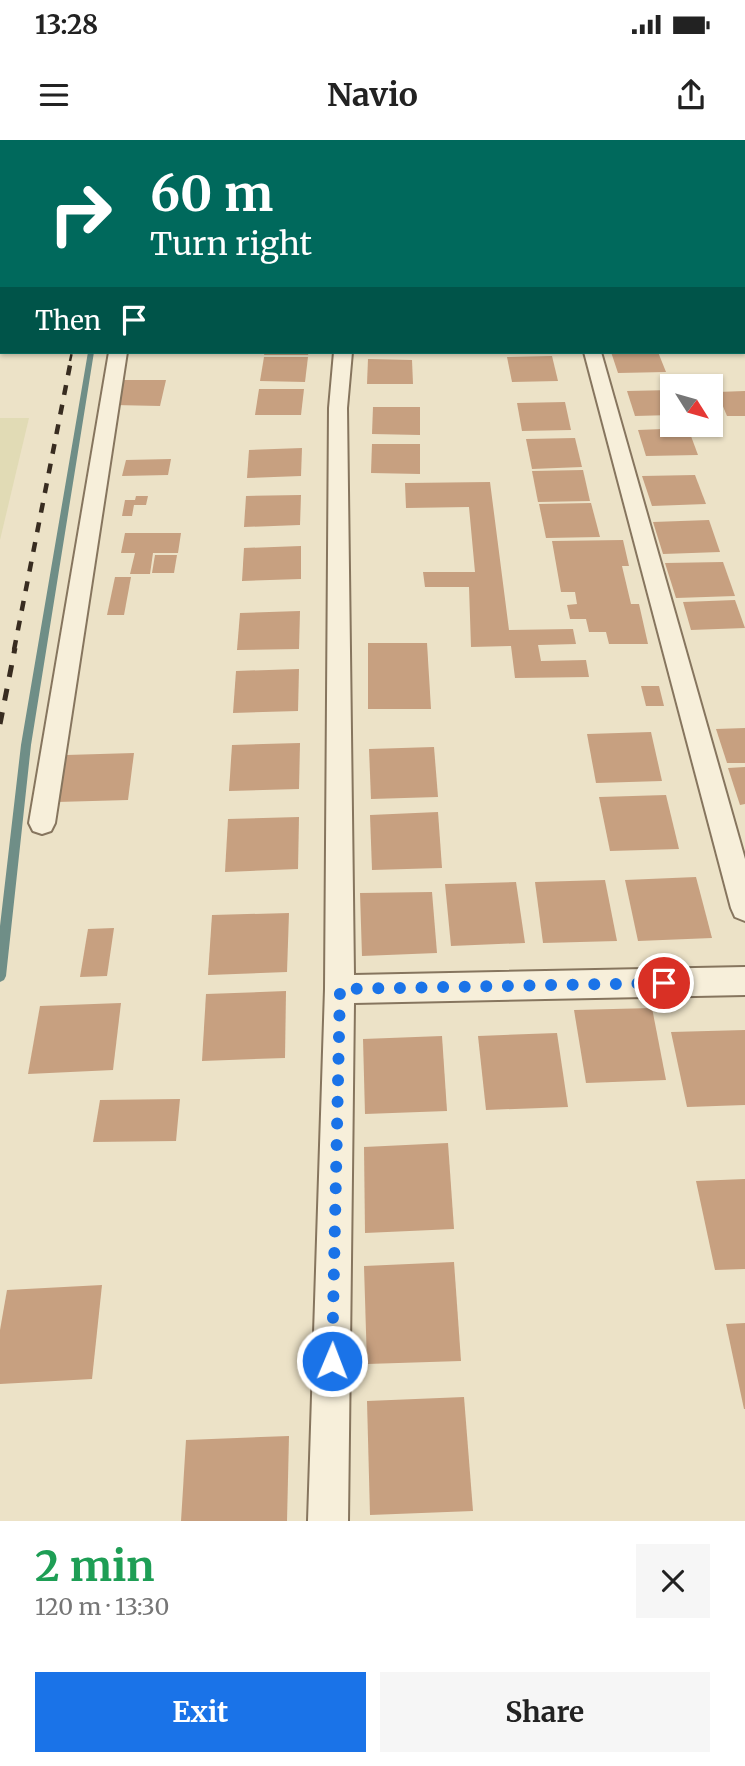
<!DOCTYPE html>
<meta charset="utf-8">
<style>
:root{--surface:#fff;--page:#f6f6f6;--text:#222;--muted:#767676;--accent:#1a73e8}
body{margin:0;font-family:Merriweather,serif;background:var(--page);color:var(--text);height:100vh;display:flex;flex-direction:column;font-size:26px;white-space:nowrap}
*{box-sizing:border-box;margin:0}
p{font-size:23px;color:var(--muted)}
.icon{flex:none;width:38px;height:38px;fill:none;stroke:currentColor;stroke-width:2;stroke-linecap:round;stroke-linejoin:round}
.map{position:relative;height:1381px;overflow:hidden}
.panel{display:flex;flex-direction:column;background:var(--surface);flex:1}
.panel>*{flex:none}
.banner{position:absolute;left:0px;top:0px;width:746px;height:214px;box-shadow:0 2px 5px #0004;background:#00695c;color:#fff;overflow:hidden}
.needle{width:46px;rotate:127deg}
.tools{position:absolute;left:660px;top:234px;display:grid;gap:14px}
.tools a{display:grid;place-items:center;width:63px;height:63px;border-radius:0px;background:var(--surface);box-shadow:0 2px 5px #0004;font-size:35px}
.pin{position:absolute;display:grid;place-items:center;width:60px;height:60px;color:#fff;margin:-30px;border:4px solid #fff;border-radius:50%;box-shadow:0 2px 7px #0007}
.me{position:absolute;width:77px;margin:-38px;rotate:1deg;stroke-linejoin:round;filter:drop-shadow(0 0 5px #0008)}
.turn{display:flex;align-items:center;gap:24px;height:147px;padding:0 35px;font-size:32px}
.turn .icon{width:91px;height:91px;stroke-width:2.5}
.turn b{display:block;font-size:49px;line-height:60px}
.then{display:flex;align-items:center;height:66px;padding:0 35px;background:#0003;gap:14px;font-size:26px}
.round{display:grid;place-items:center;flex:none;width:74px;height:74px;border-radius:0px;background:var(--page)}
.summary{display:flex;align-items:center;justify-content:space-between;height:119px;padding:0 35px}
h1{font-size:42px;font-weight:700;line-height:52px;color:#1e9e55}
.button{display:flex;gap:14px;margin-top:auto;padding:14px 35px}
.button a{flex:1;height:80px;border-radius:0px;background:var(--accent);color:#fff;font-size:28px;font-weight:700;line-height:80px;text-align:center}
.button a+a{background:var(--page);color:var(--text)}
.status{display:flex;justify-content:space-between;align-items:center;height:49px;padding:0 35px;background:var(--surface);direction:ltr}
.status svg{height:19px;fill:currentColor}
header{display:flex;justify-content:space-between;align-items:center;height:91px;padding:0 35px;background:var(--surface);font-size:32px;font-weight:700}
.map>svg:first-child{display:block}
</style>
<div class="status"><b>13:28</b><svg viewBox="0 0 49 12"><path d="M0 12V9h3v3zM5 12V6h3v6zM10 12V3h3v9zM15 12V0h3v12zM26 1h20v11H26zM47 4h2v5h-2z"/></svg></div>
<header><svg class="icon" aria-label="menu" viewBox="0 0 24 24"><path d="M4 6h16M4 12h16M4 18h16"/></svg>Navio<svg class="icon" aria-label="share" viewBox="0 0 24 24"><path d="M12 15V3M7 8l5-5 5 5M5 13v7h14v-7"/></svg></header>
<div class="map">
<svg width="745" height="1381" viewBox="0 0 745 1381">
<rect width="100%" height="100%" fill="#ece2c7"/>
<path fill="#e1dbb5" d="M0 278H29L0 400Z"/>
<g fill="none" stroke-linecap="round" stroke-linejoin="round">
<g fill="#6f8e87" fill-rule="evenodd">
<rect x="133" y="0" width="6" height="2"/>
<path d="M508 0 521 2H511Z"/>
<rect x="744" y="59" width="1" height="4"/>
<path d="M88 212H94L31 605 6 836 4 840 0 842V786L21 605Z"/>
</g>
</g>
<g fill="#c7a080">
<path d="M265 212H309L308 215H264Z"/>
<path d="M611 212H658L666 232 618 233Z"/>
<path d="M552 216 558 241 512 242 507 217Z"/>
<path d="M264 217H308L305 242 260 241Z"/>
<path d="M368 219 412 220 413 244H367Z"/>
<path d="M121 240H166L160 266 114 265Z"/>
<path d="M259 249H304L301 275H255Z"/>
<path d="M672 250V275L635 276 627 251Z"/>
<path d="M745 251V276H727L717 252Z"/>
<path d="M565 262 571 290 522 291 517 263Z"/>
<path d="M373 267H420V295L372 294Z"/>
<path d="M688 288 698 315 646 316 638 290Z"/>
<path d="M575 298 582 327 532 329 526 299Z"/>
<path d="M372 304H420V334L371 333Z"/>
<path d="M302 308 301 336 247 338 249 310Z"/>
<path d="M171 319 168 335 122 336 126 320Z"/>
<path d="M583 330 590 361 538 362 532 331Z"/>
<path d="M695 335 706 364 652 366 642 336Z"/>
<path d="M490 342 509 490 573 489 576 504 538 505 541 521 586 520 589 537 515 538 511 506 471 507 469 447H425L423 432H475L469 367 406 368 405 343Z"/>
<path d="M301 355 300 385 244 387 246 356Z"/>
<path d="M136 356H148L146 365H134L132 376H122L125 360H135Z"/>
<path d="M591 363 600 397 546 398 539 364Z"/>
<path d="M709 380 720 412 663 414 653 382Z"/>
<path d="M125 393H181L178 413H153L150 434H130L135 413H121Z"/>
<path d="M623 400 629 426H622L631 464H639L648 504H609L606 492H589L586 479H570L567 465 577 464 575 452H561L552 401Z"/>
<path d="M301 406V439L242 441 244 408Z"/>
<path d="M155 415H177L174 433H152Z"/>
<path d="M723 422 735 456 676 458 665 423Z"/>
<path d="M115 437H131L124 475H107Z"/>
<path d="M735 460 745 488 691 490 683 462Z"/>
<path d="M300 471 299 509 237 510 240 473Z"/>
<path d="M368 503H427L431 569H368Z"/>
<path d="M299 529 298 571 233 573 236 531Z"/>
<path d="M641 546H659L664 566H646Z"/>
<path d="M745 588V623H727L716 589Z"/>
<path d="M651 592 662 641 596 643 587 594Z"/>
<path d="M300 603 299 649 229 651 232 605Z"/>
<path d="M434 607 438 657 371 659 369 609Z"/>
<path d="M134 613 128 660 57 662 66 615Z"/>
<path d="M745 627V664L740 665 728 628Z"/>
<path d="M666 655 679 709 610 711 599 657Z"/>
<path d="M438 672 442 728 372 730 370 675Z"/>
<path d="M299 677 298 729 225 732 228 679Z"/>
<path d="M696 737 712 798 638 801 625 740Z"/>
<path d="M605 740 617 801 543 803 535 742Z"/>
<path d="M516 742 525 803 451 806 445 744Z"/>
<path d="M432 752 437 813 362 816 360 753Z"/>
<path d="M289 773 287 832 208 835 212 775Z"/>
<path d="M114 788 107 836 80 837 88 789Z"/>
<path d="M286 851 285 918 202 921 206 854Z"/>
<path d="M121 863 113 930 28 934 40 866Z"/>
<path d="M652 868 666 940 586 943 574 870Z"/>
<path d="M745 890V965L687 967 671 892Z"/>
<path d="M557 893 568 967 486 970 478 896Z"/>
<path d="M442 896 447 971 365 974 363 899Z"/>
<path d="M180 959 176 1001 93 1002 100 960Z"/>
<path d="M448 1003 454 1089 365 1093 364 1007Z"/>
<path d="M745 1039V1129L715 1130 696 1041Z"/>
<path d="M454 1122 461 1221 367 1224 364 1126Z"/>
<path d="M102 1145 92 1239 0 1244V1190L7 1150Z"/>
<path d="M745 1183V1269H744L726 1184Z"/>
<path d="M464 1257 473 1371 370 1375 367 1261Z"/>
<path d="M289 1296 287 1381H181L186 1300Z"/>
</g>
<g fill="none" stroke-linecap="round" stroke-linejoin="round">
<g stroke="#86755e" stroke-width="4">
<g id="minor">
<rect x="98" y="0" width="14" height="2"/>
<path d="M316 0H335L314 2Z"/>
<rect x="355" y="0" width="14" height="2"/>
<rect x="0" y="182" width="2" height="10"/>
<path d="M109 212H127L55 683 51 691 42 694 33 691 29 683Z"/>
<path d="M334 212H352L347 268 354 835 745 827V855L354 863 348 1381H308L325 849 329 268Z"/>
<path d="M584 212H601L745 719V781L735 777 731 768Z"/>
</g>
</g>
<g stroke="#86755e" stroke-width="4">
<g id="tertiary">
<path d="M543 0H565L566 2H544Z"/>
<rect x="744" y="44" width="1" height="11"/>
</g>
</g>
<use href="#minor" fill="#f7efda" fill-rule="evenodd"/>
<use href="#tertiary" fill="#f7efda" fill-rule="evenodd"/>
<g stroke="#382c20" stroke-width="2.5" stroke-dasharray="7 7" stroke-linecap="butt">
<path d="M641 0 649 2"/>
<path d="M666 0 674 2"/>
<path d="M705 0 713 2"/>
<path d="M70 221 72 212"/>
</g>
<path stroke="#382c20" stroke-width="4.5" stroke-dasharray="10 10" stroke-linecap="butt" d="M14 510 71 220"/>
<path stroke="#382c20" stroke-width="5" stroke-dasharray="12 12" stroke-linecap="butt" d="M0 584 15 508"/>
</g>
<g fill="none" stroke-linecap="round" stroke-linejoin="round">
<path stroke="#1a73e8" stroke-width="12" stroke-dasharray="0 21.6" d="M332 1221 340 849 664 843"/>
</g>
</svg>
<div class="tools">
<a><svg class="needle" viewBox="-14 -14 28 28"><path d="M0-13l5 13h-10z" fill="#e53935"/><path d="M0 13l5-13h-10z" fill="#767676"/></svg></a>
</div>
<div class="pin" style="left:664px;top:843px;background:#d93025"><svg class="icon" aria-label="arrive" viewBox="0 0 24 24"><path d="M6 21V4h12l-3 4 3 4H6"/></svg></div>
<svg class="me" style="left:332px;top:1221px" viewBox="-20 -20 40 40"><circle r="17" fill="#1a73e8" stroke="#fff" stroke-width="3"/><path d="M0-11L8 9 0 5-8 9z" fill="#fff"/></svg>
<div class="banner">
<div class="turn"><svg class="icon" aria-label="right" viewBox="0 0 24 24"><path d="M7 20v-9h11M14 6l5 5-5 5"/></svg><div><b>60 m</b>Turn right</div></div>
<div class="then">Then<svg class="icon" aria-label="arrive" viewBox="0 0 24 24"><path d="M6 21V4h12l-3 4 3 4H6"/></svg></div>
</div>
</div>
<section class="panel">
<div class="summary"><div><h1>2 min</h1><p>120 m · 13:30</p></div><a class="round"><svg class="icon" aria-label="close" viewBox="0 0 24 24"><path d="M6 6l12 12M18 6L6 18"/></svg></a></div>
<div class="button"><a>Exit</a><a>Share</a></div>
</section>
